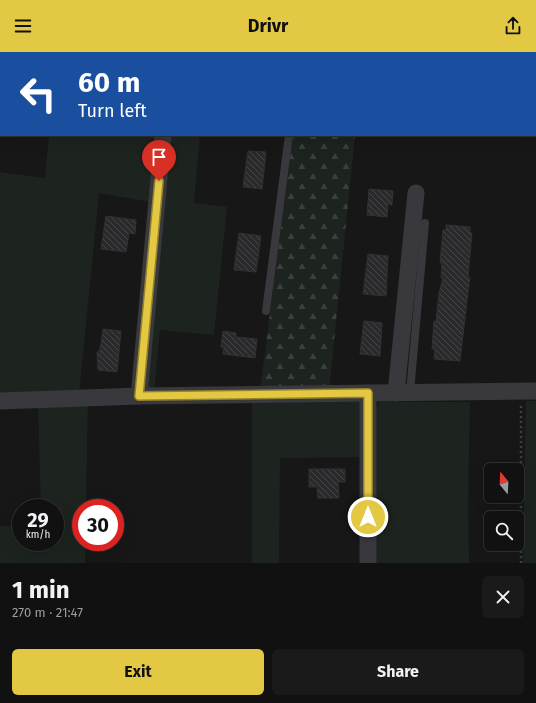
<!DOCTYPE html>
<meta charset="utf-8">
<style>
:root{--surface:#111112;--page:#1a1a1b;--text:#f1f3f6;--muted:#9c9d9f;--line:#303132;--accent:#e3c844}
body{margin:0;font-family:"Fira Sans",sans-serif;background:var(--page);color:var(--text);height:100vh;display:flex;flex-direction:column;font-size:15px;white-space:nowrap}
*{box-sizing:border-box;margin:0}
p{font-size:13px;color:var(--muted)}
.icon{flex:none;width:22px;height:22px;fill:none;stroke:currentColor;stroke-width:2;stroke-linecap:round;stroke-linejoin:round}
.map{position:relative;height:511px;overflow:hidden}
.details{display:flex;flex-direction:column;background:var(--surface);flex:1}
.details>*{flex:none}
.hud{position:absolute;left:0px;top:0px;width:536px;height:84px;box-shadow:0 4px 16px #0002,0 0 0 1px var(--line);background:#1a4fa0;color:#fff;overflow:hidden}
.needle{width:26px;rotate:342deg}
.buttons{position:absolute;left:484px;top:411px;display:grid;gap:8px}
.buttons a{display:grid;place-items:center;width:40px;height:40px;border-radius:6px;background:var(--surface);box-shadow:0 4px 16px #0002,0 0 0 1px var(--line);font-size:20px}
.speed{position:absolute;left:12px;top:447px;display:flex;gap:8px;font-size:20px;font-weight:700;text-align:center}
.speed>*{display:grid;place-content:center;width:52px;height:52px;border-radius:50%;background:var(--surface);box-shadow:0 4px 16px #0002,0 0 0 1px var(--line);line-height:1}
.speed small{font-size:10px;font-weight:400}
.speed .limit{border:6px solid #d22;background:#fff;color:#111}
.pin{position:absolute;display:grid;place-items:center;width:34px;height:34px;color:#fff;margin:-41px -17px;border-radius:50% 50% 50% 0;rotate:-45deg;box-shadow:0 0 4px #0007}
.pin .icon{rotate:45deg}
.me{position:absolute;width:44px;margin:-22px;rotate:0deg;stroke-linejoin:round;filter:drop-shadow(0 0 3px #0008)}
.turn{display:flex;align-items:center;gap:14px;height:84px;padding:0 12px;font-size:18px}
.turn .icon{width:52px;height:52px;stroke-width:2.5}
.turn b{display:block;font-size:28px;line-height:34px}
.round{display:grid;place-items:center;flex:none;width:42px;height:42px;border-radius:6px;background:var(--page)}
.headline{display:flex;align-items:center;justify-content:space-between;height:68px;padding:0 12px}
h1{font-size:24px;font-weight:700;line-height:30px}
.cta{display:flex;gap:8px;margin-top:auto;padding:8px 12px}
.cta a{flex:1;height:46px;border-radius:6px;background:var(--accent);color:#111;font-size:16px;font-weight:700;line-height:46px;text-align:center}
.cta a+a{background:var(--page);color:var(--text)}
header{display:flex;justify-content:space-between;align-items:center;height:52px;padding:0 12px;background:var(--accent);color:#111;font-size:18px;font-weight:700}
.map>svg:first-child{display:block}
</style>
<header><svg class="icon" aria-label="menu" viewBox="0 0 24 24"><path d="M4 6h16M4 12h16M4 18h16"/></svg>Drivr<svg class="icon" aria-label="share" viewBox="0 0 24 24"><path d="M12 15V3M7 8l5-5 5 5M5 13v7h14v-7"/></svg></header>
<div class="map">
<svg width="536" height="511" viewBox="0 0 536 511">
<defs>
<pattern id="forest-firs" width="22" height="20" patternUnits="userSpaceOnUse"><rect width="22" height="20" fill="#1d231f"/><path d="M5 1l3.5 6h-7zM16 11l3.5 6h-7z" fill="#3b403d"/></pattern>
<pattern id="building-back-hatch" width="6" height="6" patternUnits="userSpaceOnUse"><rect width="6" height="6" fill="#2a2a2c"/><path d="M-1 5l2 2M0 0l6 6M5-1l2 2" fill="none" stroke="#464648"/></pattern>
</defs>
<rect width="100%" height="100%" fill="#171718"/>
<g fill="#1d231f">
<path d="M49 83H159L151 150 99 141 79 342 0 346V120L45 126Z"/>
<path d="M170 83H200L194 151 227 155 214 283 160 278 154 341 144 340Z"/>
<path d="M252 346 360 348 362 405 280 406 279 511H252Z"/>
<path d="M88 349 86 456H81V490H86L85 511H0V474H21V490H55V456H41L38 353Z"/>
<path d="M526 349H536V511H523Z"/>
<path d="M380 350H470L468 450 469 511H376L373 360Z"/>
</g>
<path fill="url(#forest-firs)" d="M293 83H355L329 338 260 339Z"/>
<g fill="url(#building-back-hatch)" stroke="#313134">
<path d="M248 99 266 100 262 137 243 135Z"/>
<path d="M369 137 393 139 392 153 388 152 387 165 367 163Z"/>
<path d="M106 164 136 168 135 182 129 181 126 200 101 197Z"/>
<path d="M446 173 470 175V181H472L468 225 470 226 468 240 460 309 434 307 435 297H432L434 269 436 270 439 241 443 226H441L442 211H440L443 178H446Z"/>
<path d="M239 181 261 184 256 220 234 218Z"/>
<path d="M368 202 388 204 386 244 363 242Z"/>
<path d="M364 269 382 271 380 304 360 302Z"/>
<path d="M103 277 121 279 117 320 98 318 97 300H99L101 292Z"/>
<path d="M223 279 236 281V285L257 287 255 306 223 302 224 295H221Z"/>
<path d="M309 417H345V430H338L339 446H318L317 435H309Z"/>
</g>
<g fill="none" stroke-linecap="round" stroke-linejoin="round">
<path stroke="#3e3f44" stroke-width="2.5" stroke-dasharray="2 3" stroke-linecap="butt" d="M521 511V353"/>
<g stroke="#38383d" stroke-width="8">
<path d="M300 1V0"/>
<path d="M266 259 289 83"/>
<path d="M410 340 425 171"/>
</g>
<g stroke="#38383d" stroke-width="17">
<path d="M531 0 536 1"/>
<path d="M171 1V0"/>
<path d="M368 341V511"/>
<path d="M396 341 416 141"/>
<path d="M139 344 163 83"/>
<path d="M0 349 139 344 536 339"/>
</g>
</g>
<g fill="none" stroke-linecap="round" stroke-linejoin="round">
<g stroke="#94822c" stroke-width="10">
<path id="route" d="M159 129 139 344 368 341V465"/>
</g>
<use href="#route" stroke="#e3c844" stroke-width="7"/>
</g>
</svg>
<div class="buttons">
<a><svg class="needle" viewBox="-14 -14 28 28"><path d="M0-13l5 13h-10z" fill="#e53935"/><path d="M0 13l5-13h-10z" fill="#9c9d9f"/></svg></a>
<a><svg class="icon" aria-label="search" viewBox="0 0 24 24"><circle cx="10" cy="10" r="6"/><path d="M15 15l6 6"/></svg></a>
</div>
<div class="speed"><div>29<small>km/h</small></div><div class="limit">30</div></div>
<div class="pin" style="left:159px;top:129px;background:#d93025"><svg class="icon" aria-label="arrive" viewBox="0 0 24 24"><path d="M6 21V4h12l-3 4 3 4H6"/></svg></div>
<svg class="me" style="left:368px;top:465px" viewBox="-20 -20 40 40"><circle r="17" fill="#e3c844" stroke="#fff" stroke-width="3"/><path d="M0-11L8 9 0 5-8 9z" fill="#fff"/></svg>
<div class="hud">
<div class="turn"><svg class="icon" aria-label="left" viewBox="0 0 24 24"><path d="M17 20v-9H6M10 6l-5 5 5 5"/></svg><div><b>60 m</b>Turn left</div></div>
</div>
</div>
<section class="details">
<div class="headline"><div><h1>1 min</h1><p>270 m · 21:47</p></div><a class="round"><svg class="icon" aria-label="close" viewBox="0 0 24 24"><path d="M6 6l12 12M18 6L6 18"/></svg></a></div>
<div class="cta"><a>Exit</a><a>Share</a></div>
</section>
